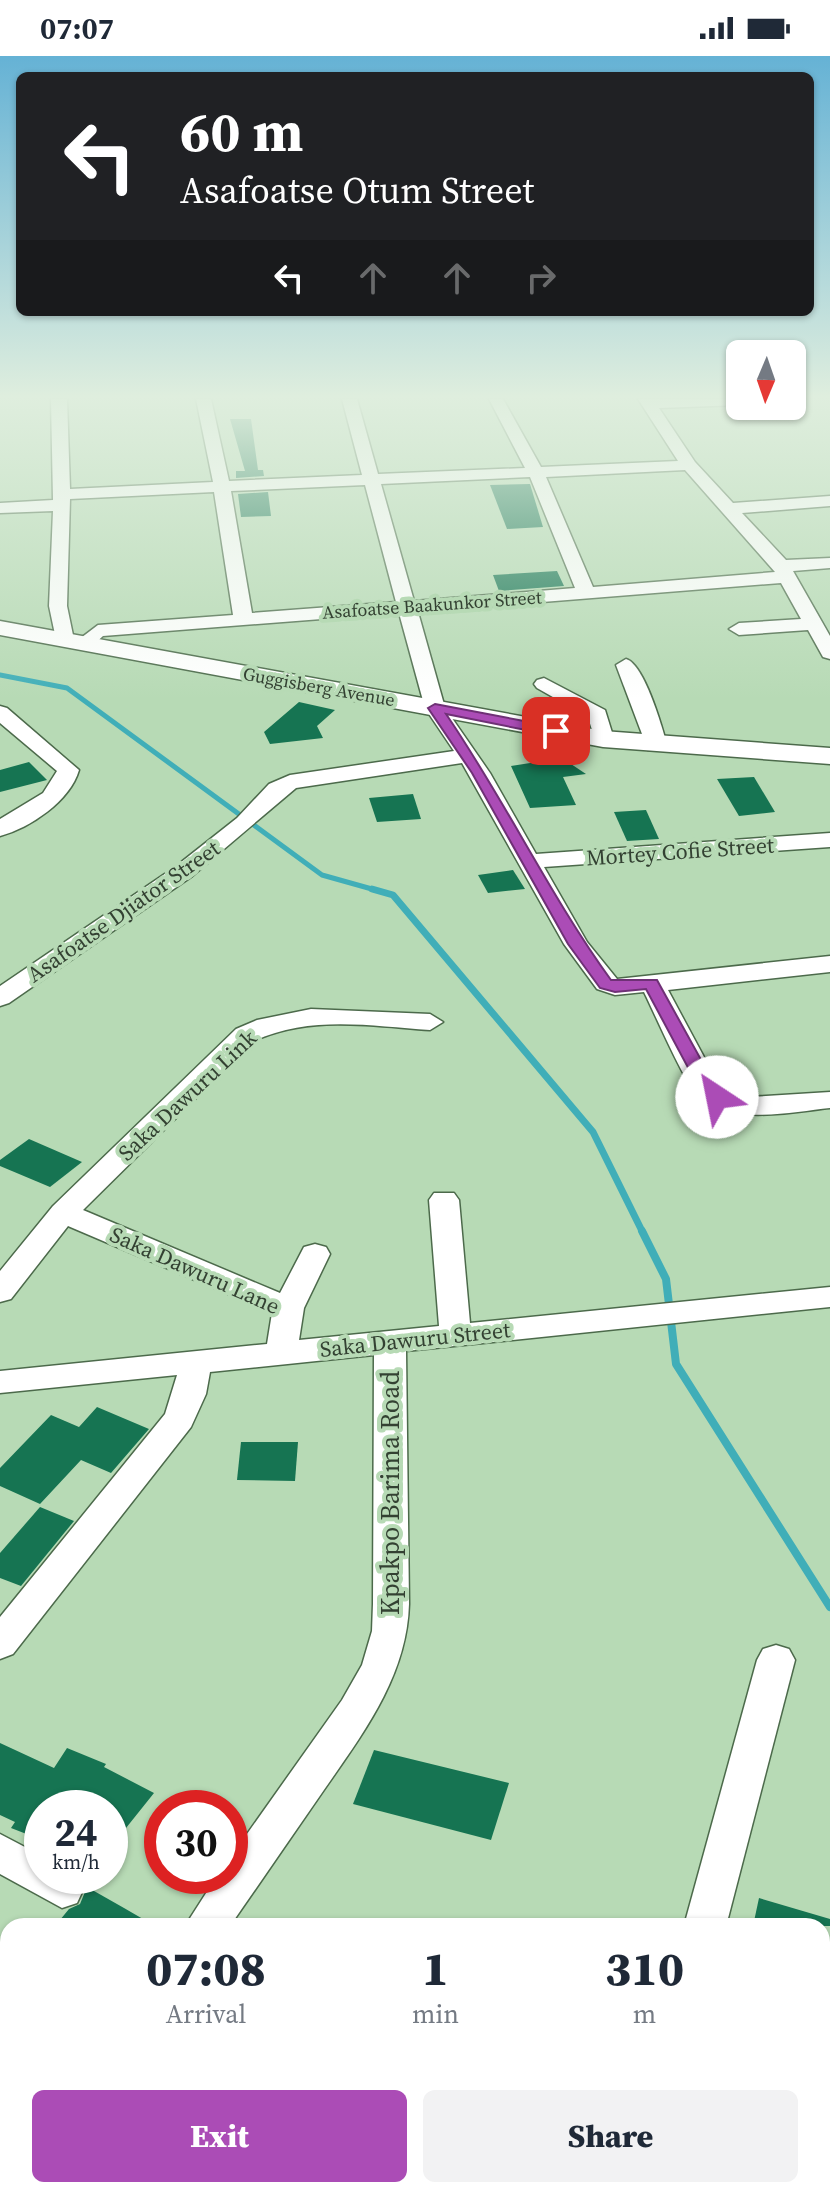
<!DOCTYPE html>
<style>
:root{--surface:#fff;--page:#f2f2f3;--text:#1f2937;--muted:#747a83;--accent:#ab4cb6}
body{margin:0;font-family:"Source Serif 4",serif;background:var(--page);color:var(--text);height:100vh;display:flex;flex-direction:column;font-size:30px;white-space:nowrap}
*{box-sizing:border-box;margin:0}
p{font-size:26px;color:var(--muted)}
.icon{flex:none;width:44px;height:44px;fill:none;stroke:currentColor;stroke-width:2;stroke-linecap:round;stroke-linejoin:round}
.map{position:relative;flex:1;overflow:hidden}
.details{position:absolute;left:0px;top:1862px;width:830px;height:280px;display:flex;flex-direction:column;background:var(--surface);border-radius:24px 24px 0 0;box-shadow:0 2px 6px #0004}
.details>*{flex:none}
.guide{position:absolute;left:16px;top:16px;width:798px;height:244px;border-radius:12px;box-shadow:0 2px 6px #0004;background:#202124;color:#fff;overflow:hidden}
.needle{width:52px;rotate:182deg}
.tools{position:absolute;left:726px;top:284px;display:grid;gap:16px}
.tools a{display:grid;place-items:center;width:80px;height:80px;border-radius:12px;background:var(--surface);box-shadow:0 2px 6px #0004;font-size:40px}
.speed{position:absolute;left:24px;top:1734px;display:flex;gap:16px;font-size:40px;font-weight:700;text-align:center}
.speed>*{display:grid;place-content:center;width:104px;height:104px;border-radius:50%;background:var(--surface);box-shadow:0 2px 6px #0004;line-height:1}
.speed small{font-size:20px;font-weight:400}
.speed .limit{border:12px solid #d22;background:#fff;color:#111}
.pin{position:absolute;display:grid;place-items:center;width:68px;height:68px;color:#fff;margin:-34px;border-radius:16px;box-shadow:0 4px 12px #0006}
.me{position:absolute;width:88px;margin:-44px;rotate:326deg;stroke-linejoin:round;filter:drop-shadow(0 0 6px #0008)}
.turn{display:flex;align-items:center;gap:28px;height:168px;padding:0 32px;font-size:36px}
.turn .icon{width:104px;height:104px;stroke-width:2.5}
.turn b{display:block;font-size:56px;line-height:68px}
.lanes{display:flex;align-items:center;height:76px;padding:0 32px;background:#0003;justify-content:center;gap:40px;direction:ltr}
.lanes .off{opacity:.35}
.eta{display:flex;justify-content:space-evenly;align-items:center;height:136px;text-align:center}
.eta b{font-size:48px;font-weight:800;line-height:56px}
.cta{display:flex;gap:16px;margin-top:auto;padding:16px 32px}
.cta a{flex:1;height:92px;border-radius:12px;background:var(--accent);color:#fff;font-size:32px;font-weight:800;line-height:92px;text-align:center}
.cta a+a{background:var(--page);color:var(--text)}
.status{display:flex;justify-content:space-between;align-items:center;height:56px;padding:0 40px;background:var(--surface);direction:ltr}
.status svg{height:22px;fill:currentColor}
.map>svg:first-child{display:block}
</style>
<div class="status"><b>07:07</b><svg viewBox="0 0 49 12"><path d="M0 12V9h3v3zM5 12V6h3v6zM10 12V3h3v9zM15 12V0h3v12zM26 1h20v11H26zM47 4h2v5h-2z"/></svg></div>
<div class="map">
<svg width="830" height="2142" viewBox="0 0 830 2142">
<rect width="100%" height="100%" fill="#b7dab5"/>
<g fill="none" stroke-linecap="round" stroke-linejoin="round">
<path stroke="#40aeb8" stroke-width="5" d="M0 619 67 632 322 819 379 835"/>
<path stroke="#40aeb8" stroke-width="7" d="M372 833 393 839 593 1076 643 1177"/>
<path stroke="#40aeb8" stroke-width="8" d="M642 1175 666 1223 676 1308 830 1551"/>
</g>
<g fill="#167452">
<path d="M230 363H251L258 414H263L264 420 236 422V415H245Z"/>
<path d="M530 428 543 471 507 473 490 429Z"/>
<path d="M268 436 271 460 241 461 238 438Z"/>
<path d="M557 515 564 530 499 535 493 519Z"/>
<path d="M299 646 335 654 317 670 323 682 270 688 264 676Z"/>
<path d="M562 702 586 718 563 721 576 749 530 752 511 710Z"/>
<path d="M29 706 47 724 0 736V714Z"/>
<path d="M754 721 775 756 739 760 717 723Z"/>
<path d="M413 738 421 763 377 766 369 742Z"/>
<path d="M646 754 659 783 627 785 614 756Z"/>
<path d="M513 814 525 833 488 837 478 819Z"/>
<path d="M29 1083 82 1106 50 1131 0 1110V1104Z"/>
<path d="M97 1351 149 1373 111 1417 81 1404 40 1448 0 1430V1412L51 1359 79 1371Z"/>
<path d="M241 1386H298L295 1425 237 1424Z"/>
<path d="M40 1451 74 1465 21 1530 0 1522V1497Z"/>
<path d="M0 1687 54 1712 67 1692 106 1708 104 1711 154 1737 110 1792V1752H42V1784L11 1772 15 1766 0 1759Z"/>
<path d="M374 1694 509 1727 491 1784 353 1748Z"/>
<path d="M87 1831 124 1852 155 1870H55L69 1853 80 1848Z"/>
<path d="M759 1842 830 1863V1870H753Z"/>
</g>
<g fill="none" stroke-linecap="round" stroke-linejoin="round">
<g stroke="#4c6a4b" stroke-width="3">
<g id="minor">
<path d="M51 343H67L70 433 213 426 196 343H211L229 425 362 419 342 343H357L378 418 525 412 489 343H503L541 411 678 405 638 343H740V349L659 352 695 406 733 447 830 440V450L742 457 786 504 830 502V512L793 515 830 580V603L823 601 808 574 739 579 729 573 739 567 801 563 781 527 418 556 445 652 490 717 536 798 830 777V791L544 811 587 886 617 923 830 900V916L668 934 719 1029 750 1041 830 1036V1052C792 1056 730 1070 698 1040 684 1026 655 958 644 936L615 939 597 933 564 888 462 707 296 732 191 821 9 947 0 950V930L175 811 237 762 269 728 290 719 454 695 425 652 399 557 103 580 90 592H76L73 588 98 569 233 559 214 436 70 443 67 550 74 584 71 588H57L49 550 53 455 0 457V447L53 444ZM685 414 775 516 593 531 546 421ZM530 421 575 532 414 545 381 428ZM365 429 396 546 252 557 231 435Z"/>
<path d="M626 603C644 608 662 671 667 689L664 694H648L616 609Z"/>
<path d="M544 622 605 654 614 683 610 687H596L588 661 537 632 534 628 537 624Z"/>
<path d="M0 650 7 652 79 714C70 745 30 772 0 780V763L43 737 57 715 0 667Z"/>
<path d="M311 953 430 958 443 966 430 974C370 970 310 959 254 985L83 1154 280 1237 304 1191 315 1188 326 1191 330 1198 304 1252 299 1284 439 1270 429 1144 434 1137H454L459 1144 470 1267 830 1231V1251L406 1295 409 1548C407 1624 358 1684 317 1744 288 1786 259 1828 230 1870H185L217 1820H230V1802L342 1644 362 1609 372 1575 373 1548 374 1299 210 1316 206 1338 191 1371 13 1598 0 1603V1561L165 1358 177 1319 0 1337V1315L267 1288 272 1257 68 1170 11 1243 0 1246V1215L53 1150 236 973 257 964Z"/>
<path d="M776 1589 789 1593 795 1604 726 1870H684L757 1604 763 1593Z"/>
<path d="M0 1778 42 1800V1820L77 1821 83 1834 77 1847 62 1852 0 1818Z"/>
<path d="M8 2114V2134H38L35 2142H0V2117Z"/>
<path d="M578 2134H624L621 2142H575Z"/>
</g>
</g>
<g stroke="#4c6a4b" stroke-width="3">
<path id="major" d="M0 565 603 675 830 692V708L603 691 0 579Z"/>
</g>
<use href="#minor" fill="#fff" fill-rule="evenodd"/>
<use href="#major" fill="#fff" fill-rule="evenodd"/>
</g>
<linearGradient id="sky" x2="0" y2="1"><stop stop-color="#65b2d5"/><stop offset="0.53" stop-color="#dfeede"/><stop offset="1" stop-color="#dfeede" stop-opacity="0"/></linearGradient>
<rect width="830" height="643" fill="url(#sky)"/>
<path fill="#ab4cb6" stroke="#6f3176" stroke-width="2" d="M435 648 561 672 563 675 556 680 446 658C505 744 550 840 611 924H657L716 1031 726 1041 723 1045H711L700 1034 646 933 615 936 600 932 568 888 472 717 428 652Z"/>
<g text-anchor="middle" stroke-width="8" stroke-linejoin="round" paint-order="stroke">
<g font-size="18" fill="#334132" stroke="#b7dab5">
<text transform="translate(432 549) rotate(-4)" y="6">Asafoatse Baakunkor Street</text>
<text transform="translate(319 631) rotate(10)" y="6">Guggisberg Avenue</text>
</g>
<g font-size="22" fill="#334132" stroke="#b7dab5">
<text transform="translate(680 795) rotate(-4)" y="8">Mortey Cofie Street</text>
<text transform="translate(123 855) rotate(-35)" y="8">Asafoatse Djiator Street</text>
<text transform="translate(187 1039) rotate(-43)" y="8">Saka Dawuru Link</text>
<text transform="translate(195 1214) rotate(24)" y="8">Saka Dawuru Lane</text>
<text transform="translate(415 1283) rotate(-6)" y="8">Saka Dawuru Street</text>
</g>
<g font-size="26" fill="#334132" stroke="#b7dab5">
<text transform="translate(390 1437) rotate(-90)" y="9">Kpakpo Barima Road</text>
</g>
</g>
</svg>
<div class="tools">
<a><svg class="needle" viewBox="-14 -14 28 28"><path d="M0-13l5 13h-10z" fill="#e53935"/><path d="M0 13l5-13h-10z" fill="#747a83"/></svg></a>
</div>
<div class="speed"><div>24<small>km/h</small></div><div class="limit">30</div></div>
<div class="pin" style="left:556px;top:675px;background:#d93025"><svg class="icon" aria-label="arrive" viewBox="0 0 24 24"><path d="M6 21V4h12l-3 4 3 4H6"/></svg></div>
<svg class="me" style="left:717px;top:1041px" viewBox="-20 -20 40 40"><circle r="19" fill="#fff"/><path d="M0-13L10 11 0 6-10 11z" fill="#ab4cb6"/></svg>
<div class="guide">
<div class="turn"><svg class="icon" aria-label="left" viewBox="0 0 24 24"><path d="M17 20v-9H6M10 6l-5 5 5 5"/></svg><div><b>60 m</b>Asafoatse Otum Street</div></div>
<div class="lanes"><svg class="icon" aria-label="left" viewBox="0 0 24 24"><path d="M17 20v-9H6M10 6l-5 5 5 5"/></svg><svg class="icon off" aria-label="ahead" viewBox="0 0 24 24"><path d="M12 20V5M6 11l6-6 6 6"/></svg><svg class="icon off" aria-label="ahead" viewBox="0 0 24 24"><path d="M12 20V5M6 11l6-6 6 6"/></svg><svg class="icon off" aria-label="right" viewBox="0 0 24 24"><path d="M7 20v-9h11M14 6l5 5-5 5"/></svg></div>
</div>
<section class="details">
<div class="eta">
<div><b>07:08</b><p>Arrival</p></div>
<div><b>1</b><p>min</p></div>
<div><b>310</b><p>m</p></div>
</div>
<div class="cta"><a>Exit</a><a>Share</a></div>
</section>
</div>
